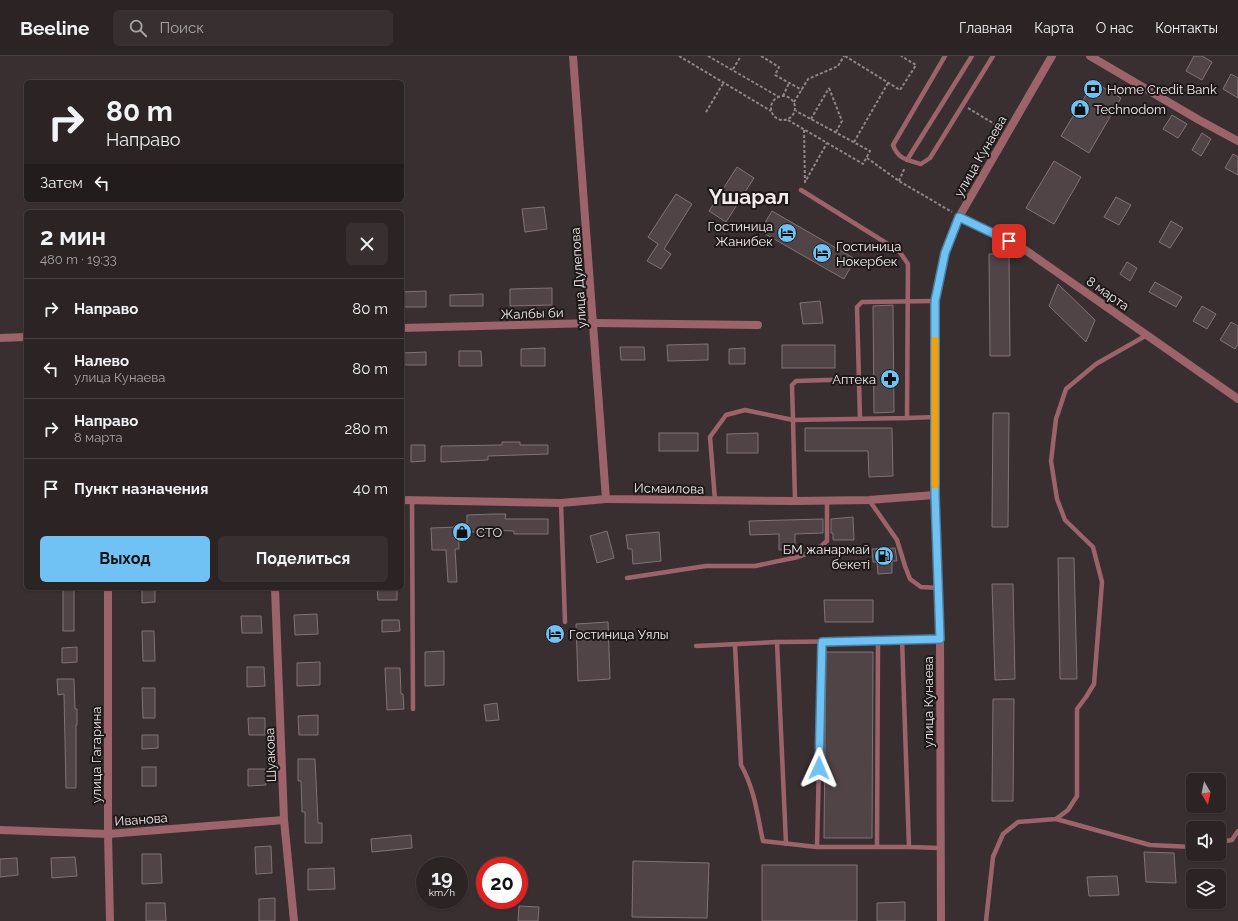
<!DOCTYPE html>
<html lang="ru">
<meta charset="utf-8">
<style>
:root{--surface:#2c2324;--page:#382f31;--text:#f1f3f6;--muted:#a6a4a6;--line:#484041;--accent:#70c2f4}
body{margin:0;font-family:Raleway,sans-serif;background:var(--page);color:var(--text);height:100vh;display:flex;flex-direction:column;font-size:15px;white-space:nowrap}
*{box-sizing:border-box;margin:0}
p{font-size:13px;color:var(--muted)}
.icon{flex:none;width:22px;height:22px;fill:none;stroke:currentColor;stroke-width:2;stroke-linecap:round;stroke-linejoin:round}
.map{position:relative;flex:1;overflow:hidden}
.drawer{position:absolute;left:24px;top:154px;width:380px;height:380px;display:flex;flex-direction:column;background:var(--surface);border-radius:6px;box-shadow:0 1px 3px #0004,0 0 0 1px var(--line)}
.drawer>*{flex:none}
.guide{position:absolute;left:24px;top:24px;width:380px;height:122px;border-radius:6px;box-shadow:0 1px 3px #0004,0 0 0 1px var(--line);background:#2c2324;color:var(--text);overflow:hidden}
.needle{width:26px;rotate:171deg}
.controls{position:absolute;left:1186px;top:717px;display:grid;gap:8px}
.controls a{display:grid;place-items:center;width:40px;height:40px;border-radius:6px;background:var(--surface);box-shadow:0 1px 3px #0004,0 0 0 1px var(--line);font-size:20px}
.speed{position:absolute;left:416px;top:801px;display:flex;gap:8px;font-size:20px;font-weight:700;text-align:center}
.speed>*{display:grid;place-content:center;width:52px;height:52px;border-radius:50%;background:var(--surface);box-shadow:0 1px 3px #0004,0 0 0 1px var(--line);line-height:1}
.speed small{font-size:10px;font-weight:400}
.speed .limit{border:6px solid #d22;background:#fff;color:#111}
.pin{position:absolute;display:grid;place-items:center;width:34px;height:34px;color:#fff;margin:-17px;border-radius:8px;box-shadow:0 2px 6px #0006}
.me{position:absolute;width:44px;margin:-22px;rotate:1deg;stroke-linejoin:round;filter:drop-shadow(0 0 3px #0008)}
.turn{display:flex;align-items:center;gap:14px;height:84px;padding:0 16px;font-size:18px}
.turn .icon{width:52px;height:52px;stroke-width:2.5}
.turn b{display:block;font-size:28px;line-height:34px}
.then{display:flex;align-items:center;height:38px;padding:0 16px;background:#0003;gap:8px;font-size:15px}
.round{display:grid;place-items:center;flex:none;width:42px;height:42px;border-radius:6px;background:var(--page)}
.headline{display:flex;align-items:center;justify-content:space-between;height:68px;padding:0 16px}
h1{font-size:24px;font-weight:700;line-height:30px}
.button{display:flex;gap:8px;margin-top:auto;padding:8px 16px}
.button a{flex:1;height:46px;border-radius:6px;background:var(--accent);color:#111;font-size:16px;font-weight:700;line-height:46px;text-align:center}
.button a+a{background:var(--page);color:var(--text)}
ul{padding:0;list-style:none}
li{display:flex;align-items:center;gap:12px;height:60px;padding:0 16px;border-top:1px solid var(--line)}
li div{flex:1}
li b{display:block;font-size:15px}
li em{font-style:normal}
header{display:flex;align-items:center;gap:24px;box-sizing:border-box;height:56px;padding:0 20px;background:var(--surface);border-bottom:1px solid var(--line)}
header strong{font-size:19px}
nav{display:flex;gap:22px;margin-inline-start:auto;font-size:14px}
.search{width:280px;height:36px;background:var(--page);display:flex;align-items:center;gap:10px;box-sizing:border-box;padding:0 14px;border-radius:6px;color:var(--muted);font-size:15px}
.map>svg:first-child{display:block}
</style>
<header>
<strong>Beeline</strong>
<div class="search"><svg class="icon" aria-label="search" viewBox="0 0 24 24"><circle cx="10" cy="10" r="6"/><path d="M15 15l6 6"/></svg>Поиск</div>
<nav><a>Главная</a><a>Карта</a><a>О нас</a><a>Контакты</a></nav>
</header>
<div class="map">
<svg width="1238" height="865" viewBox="0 0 1238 865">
<rect width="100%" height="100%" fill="#3a2f30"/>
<g fill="#514446" stroke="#807374">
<path d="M1194 0H1202L1212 6 1202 24 1186 15Z"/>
<path d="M1231 18 1238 22V42L1223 33Z"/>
<path d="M1094 26 1121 42 1089 97 1061 80Z"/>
<path d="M1172 59 1187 68 1178 82 1163 73Z"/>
<path d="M1202 77 1211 83 1201 100 1192 94Z"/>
<path d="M1233 98 1238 101V119L1225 112Z"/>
<path d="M1054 105 1081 121 1054 168 1026 152Z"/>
<path d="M737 111 754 122 726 166 709 155Z"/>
<path d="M676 138 692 148 664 193 671 198 661 213 647 205 658 188 648 181Z"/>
<path d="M1116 141 1131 149 1119 169 1104 161Z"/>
<path d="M544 151 547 173 525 176 522 153Z"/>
<path d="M772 155 855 203 844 223 760 175Z"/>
<path d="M1171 165 1183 172 1170 192 1159 186Z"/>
<path d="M989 198H1009L1010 300H990Z"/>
<path d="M1127 206 1137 212 1130 225 1120 218Z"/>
<path d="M1155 226 1182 241 1176 251 1149 236Z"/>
<path d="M1058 228 1095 264 1086 286 1049 250Z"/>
<path d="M552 232V249L510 250V233Z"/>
<path d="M426 235V251H402V236Z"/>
<path d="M483 238V250H450V239Z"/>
<path d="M820 245 823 267 803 268 800 247Z"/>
<path d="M893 249 894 356 874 357 873 250Z"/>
<path d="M1202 250 1216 258 1207 273 1193 265Z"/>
<path d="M1231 266 1238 270V288L1235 293 1220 284Z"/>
<path d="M708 288V304L668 305 667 289Z"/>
<rect x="782" y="289" width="53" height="23"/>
<path d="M620 291H644L645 304H621Z"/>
<path d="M545 292V310H521V293Z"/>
<path d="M745 292V308H729V293Z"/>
<path d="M459 295H481L482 310H459Z"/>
<path d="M426 296V309H402V297Z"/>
<path d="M993 357H1009L1008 471H992Z"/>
<path d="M805 372H892L893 420 869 421 868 395H805Z"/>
<rect x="659" y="377" width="39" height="18"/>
<path d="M758 377V397H727V378Z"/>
<path d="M502 386H520V389H548V398L488 400V404L441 406V390L502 389Z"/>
<path d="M411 389H425V405L411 406Z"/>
<path d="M493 458H506L505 463H548V478H514V475L486 474V476H467V459Z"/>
<path d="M853 461 854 484H833V477H831V463Z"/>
<path d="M823 463V477L795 478V493L779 494V478L750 479 749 465Z"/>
<path d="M458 471 459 493H455L457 526H448L446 494H432L431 472Z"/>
<path d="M607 475 614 502 597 507 590 480Z"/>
<path d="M659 476 661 505 633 508 632 493H628L626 479Z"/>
<path d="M895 492 897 505H892V517L878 518 877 506H873L872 493Z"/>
<path d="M1058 502H1074L1077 623H1060Z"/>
<path d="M992 528H1013L1015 623 995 624Z"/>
<rect x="63" y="532" width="11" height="43"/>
<path d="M142 532H155V546L142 547Z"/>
<path d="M377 532H397V544H378Z"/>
<path d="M824 544H873V566H825Z"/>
<path d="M317 558 318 578 295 579 294 559Z"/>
<path d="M241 560H261L262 577H242Z"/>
<path d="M382 564H399L400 575 382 576Z"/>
<path d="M608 566 610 623 578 625 576 568Z"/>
<path d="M142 575H154L155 605H143Z"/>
<path d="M77 591V606L62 607V592Z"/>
<path d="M444 595V629L425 630V596Z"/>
<path d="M826 596H873L872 782H824Z"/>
<path d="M320 606V629L297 630V607Z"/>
<path d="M247 611H264L265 630 247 631Z"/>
<path d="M385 612H400L401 638H403L404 653 387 654Z"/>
<path d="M57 623H74L75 653H77V669H76V732H66L64 638 58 639Z"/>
<path d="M142 632H155V662H143Z"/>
<path d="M993 643H1014L1013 745H992Z"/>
<path d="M497 647 499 664 486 665 484 649Z"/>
<path d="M318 659V679H299L298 660Z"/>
<path d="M248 662H265V679H249Z"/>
<path d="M142 679H158V692L142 693Z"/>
<path d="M298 703H315L318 767H322V787H305V756H302L301 725H298Z"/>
<rect x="142" y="711" width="14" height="19"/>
<path d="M248 713H265L266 729 248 730Z"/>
<path d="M411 779 412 792 372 796 371 783Z"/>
<path d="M271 790 272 817 256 818 255 791Z"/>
<path d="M1144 796 1174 797 1176 827 1146 826Z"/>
<path d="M142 798H161L162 827 142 828Z"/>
<path d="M75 801 77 820 52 822 51 802Z"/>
<path d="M17 802 18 819 0 821V803Z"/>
<path d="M633 805 709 807 707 862 632 861Z"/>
<rect x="762" y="809" width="95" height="56"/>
<path d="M334 812 335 833 308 834V813Z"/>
<path d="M1117 820 1119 839 1089 840 1087 821Z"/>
<path d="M275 842V865H259V843Z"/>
<path d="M905 846V865H877V847Z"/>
<path d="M146 847H165L166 865H146Z"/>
<path d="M519 850 539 851 538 865H518Z"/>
</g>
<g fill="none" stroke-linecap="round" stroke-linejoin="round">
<g stroke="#908687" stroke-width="2" stroke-dasharray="3 2" stroke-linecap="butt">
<path d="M679 0 771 55"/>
<path d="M708 0 779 41"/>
<path d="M761 0 779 11 775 19 802 34"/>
<path d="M845 0 900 34 916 9 901 0"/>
<path d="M733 13 741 0"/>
<path d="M829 32 842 65 836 76"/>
<circle cx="783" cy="52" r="12"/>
<path d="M783 40 789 27"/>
<path d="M794 46 808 23 838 10 844 0"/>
<path d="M968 52 1001 72"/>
<path d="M706 56 724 26"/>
<path d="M811 63 829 32"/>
<path d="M788 64 863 108 870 95 796 55"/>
<path d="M804 74 805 126 827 87"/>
<path d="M854 86 888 27"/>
<path d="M867 102 899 125 952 156"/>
<path d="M899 125 905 111"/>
</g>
<g stroke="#9c636a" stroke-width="4.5">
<path d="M945 0 893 89C898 103 907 104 921 108L930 102 993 0"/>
<path d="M907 104 972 0"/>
<path d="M907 362 936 361"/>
<path d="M860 363 857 251 862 246 935 245"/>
<path d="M412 444 413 653"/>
<path d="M715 444 710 381 726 359 745 354 793 364 792 329 796 325 859 323"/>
<path d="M869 444 897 484 905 510 910 523 921 531 939 532"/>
<path d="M795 445 793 364 907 362 908 208 899 195 801 134"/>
<path d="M561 447 565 566"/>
<path d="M627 522 706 510H755L798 501 817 494 827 485V444"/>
<path d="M902 583H940"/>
<path d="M777 586 786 788"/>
<path d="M735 589 741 709C755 734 757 758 763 785L817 791H909"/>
<path d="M696 590 777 586 878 585 902 583 909 791 941 792"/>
<path d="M1056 763 1150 789 1193 791"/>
<path d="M1219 786 1232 784 1238 775"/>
<path d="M877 790 878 585"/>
<path d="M817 791 822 585"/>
<path d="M986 865 993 801 1003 778 1018 766 1056 763 1068 754 1077 740V653L1086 641 1094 628 1102 526 1093 491 1065 464 1057 443 1051 405 1056 363 1066 333 1096 308 1147 279"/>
</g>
<g stroke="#9c636a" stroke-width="8">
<path d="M1090 0 1199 64 1238 85"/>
<path d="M959 161 1021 191 1238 343"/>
<path d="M594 267 758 269"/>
<path d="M402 444 561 447 606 443"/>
<path d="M108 532V778L110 865"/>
<path d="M275 532 284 764 294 865"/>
<path d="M0 774 108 778 284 764"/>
</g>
<g stroke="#9c636a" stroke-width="8">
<path d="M573 0 606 443 795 445 869 444 935 439"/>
<path d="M402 272 594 267"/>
<path d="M0 282 26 281"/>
<path d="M941 865 940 583 935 439V245L945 197 959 161 1052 0"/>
</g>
</g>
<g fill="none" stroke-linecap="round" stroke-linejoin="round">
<g stroke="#497e9f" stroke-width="10">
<path id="route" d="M819 712 822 586 940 583 935 439V245L945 197 959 161 1009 185"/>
</g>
<use href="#route" stroke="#70c2f4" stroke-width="7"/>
<path stroke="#f59e0b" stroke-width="7" d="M935 429V284"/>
</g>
<defs>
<g id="bank-disc" transform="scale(1)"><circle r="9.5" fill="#70c2f4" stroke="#1e1819"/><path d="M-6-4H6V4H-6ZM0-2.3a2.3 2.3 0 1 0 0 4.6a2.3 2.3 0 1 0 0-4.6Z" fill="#111"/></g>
<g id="shop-disc" transform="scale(1)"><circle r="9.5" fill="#70c2f4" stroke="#1e1819"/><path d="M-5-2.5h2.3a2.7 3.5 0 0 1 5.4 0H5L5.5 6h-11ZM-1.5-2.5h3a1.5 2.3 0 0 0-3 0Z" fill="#111"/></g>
<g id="hotel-disc" transform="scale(1)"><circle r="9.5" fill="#70c2f4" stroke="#1e1819"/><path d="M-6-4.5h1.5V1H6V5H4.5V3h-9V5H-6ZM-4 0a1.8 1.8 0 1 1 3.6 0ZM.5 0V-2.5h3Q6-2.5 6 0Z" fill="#111"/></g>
<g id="pharmacy-disc" transform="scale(1)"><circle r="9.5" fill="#70c2f4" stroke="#1e1819"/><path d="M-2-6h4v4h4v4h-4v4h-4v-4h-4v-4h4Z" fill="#111"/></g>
<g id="fuel-disc" transform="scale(1)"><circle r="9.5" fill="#70c2f4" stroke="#1e1819"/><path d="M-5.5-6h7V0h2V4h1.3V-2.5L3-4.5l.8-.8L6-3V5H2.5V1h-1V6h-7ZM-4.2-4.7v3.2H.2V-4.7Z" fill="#111"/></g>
</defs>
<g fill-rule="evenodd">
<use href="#bank-disc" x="1093" y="33"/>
<use href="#shop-disc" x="1080" y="53"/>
<use href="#hotel-disc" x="787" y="177"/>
<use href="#hotel-disc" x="822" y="197"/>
<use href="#pharmacy-disc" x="890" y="323"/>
<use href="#shop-disc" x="462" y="476"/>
<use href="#fuel-disc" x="884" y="500"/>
<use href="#hotel-disc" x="555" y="578"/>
</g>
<g text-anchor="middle" stroke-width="4" stroke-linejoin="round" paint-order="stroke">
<g font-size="13" fill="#f2eaeb" stroke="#1e1819" text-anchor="start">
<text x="1107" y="38">Home Credit Bank</text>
<text x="1094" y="58">Technodom</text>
<text x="773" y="175" text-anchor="end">Гостиница<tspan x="773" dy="15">Жанибек</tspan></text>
<text x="836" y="195">Гостиница<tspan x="836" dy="15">Нокербек</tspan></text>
<text x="876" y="328" text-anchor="end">Аптека</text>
<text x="476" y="481">СТО</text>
<text x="870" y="498" text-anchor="end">БМ жанармай<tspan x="870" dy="15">бекеті</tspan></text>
<text x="569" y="583">Гостиница Уялы</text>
</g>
<g font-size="13" fill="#f2eaeb" stroke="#1e1819">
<text transform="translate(980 100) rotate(-60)" y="5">улица Кунаева</text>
<text transform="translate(578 222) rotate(-94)" y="5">улица Дулепова</text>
<text transform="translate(1108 237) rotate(35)" y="5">8 марта</text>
<text transform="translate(532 257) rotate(-2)" y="5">Жалбы би</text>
<text transform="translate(669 432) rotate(1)" y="5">Исмаилова</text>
<text transform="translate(928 646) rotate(-90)" y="5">улица Кунаева</text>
<text transform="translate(96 699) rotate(-90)" y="5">улица Гагарина</text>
<text transform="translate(270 699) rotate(-92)" y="5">Шуакова</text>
<text transform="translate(141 763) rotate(-4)" y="5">Иванова</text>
</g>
<g font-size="21" font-weight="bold" fill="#f2eaeb" stroke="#1e1819">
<text x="749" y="148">Үшарал</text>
</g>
</g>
</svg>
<div class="controls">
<a><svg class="needle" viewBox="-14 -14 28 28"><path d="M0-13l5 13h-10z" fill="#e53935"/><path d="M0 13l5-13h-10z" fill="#a6a4a6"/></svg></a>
<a><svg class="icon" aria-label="sound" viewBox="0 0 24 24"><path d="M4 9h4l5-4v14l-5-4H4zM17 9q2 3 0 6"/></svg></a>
<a><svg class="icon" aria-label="layers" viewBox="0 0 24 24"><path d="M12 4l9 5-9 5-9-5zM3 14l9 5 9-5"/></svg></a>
</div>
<div class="speed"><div>19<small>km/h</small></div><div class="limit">20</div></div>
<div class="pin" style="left:1009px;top:185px;background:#d93025"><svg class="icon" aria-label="arrive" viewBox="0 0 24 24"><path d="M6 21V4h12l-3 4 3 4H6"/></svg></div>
<svg class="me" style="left:819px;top:712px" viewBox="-20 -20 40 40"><path d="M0-17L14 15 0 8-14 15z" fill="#70c2f4" stroke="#fff" stroke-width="4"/></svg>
<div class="guide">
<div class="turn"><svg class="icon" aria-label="right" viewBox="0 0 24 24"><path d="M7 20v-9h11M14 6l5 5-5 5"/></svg><div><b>80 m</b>Направо</div></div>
<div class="then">Затем<svg class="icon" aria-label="left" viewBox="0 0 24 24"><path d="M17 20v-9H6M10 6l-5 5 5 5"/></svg></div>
</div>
<section class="drawer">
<div class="headline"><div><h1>2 мин</h1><p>480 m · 19:33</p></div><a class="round"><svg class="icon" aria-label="close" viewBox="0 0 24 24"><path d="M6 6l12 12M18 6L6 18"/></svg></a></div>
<ul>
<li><svg class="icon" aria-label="right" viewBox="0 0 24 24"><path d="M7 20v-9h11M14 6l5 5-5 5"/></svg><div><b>Направо</b></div><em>80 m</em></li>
<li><svg class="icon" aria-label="left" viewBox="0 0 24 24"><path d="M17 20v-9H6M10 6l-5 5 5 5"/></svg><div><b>Налево</b><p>улица Кунаева</p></div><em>80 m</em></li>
<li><svg class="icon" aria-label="right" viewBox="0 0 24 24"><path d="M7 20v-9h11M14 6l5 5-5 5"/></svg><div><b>Направо</b><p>8 марта</p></div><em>280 m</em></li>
<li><svg class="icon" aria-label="arrive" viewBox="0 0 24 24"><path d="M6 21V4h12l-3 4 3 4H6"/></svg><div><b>Пункт назначения</b></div><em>40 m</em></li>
</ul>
<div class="button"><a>Выход</a><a>Поделиться</a></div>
</section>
</div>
